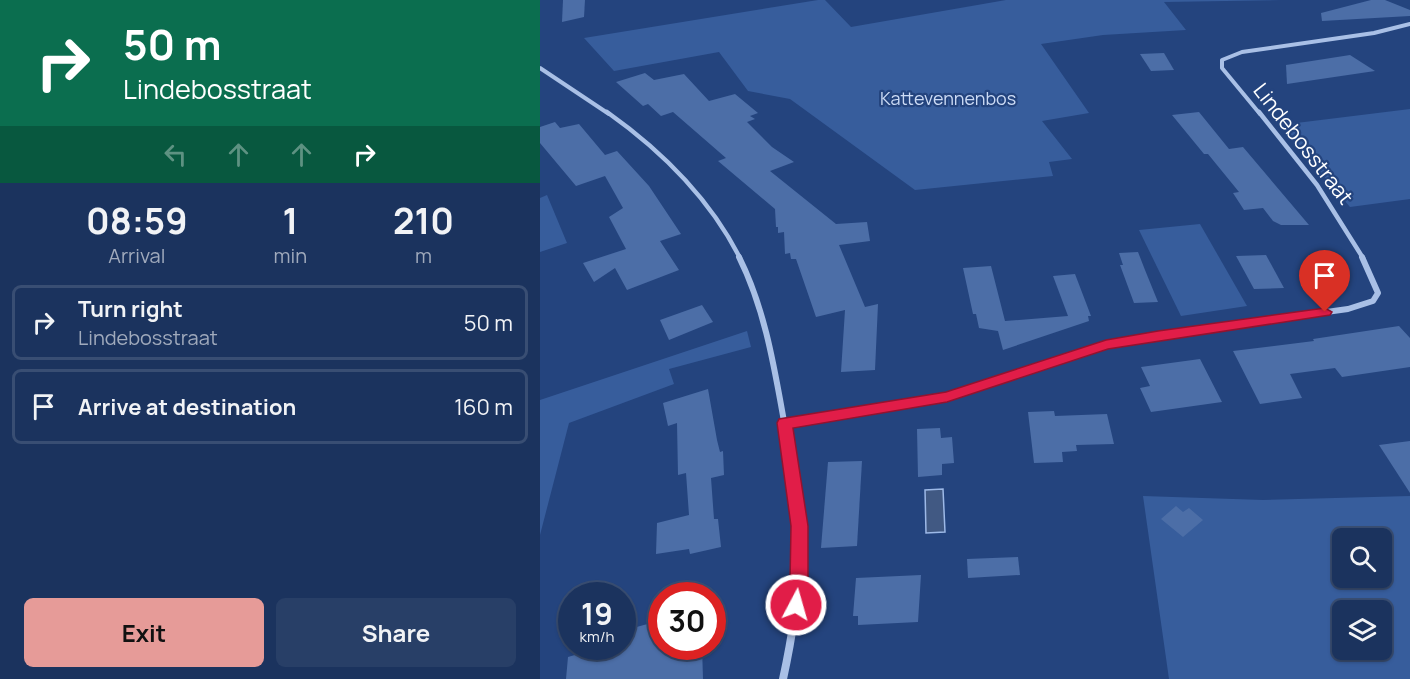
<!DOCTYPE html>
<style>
:root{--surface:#1b335e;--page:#283f67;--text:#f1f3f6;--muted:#a0aabc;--line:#394e73;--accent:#e69b98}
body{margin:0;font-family:Manrope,sans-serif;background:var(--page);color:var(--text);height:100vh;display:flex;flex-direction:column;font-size:22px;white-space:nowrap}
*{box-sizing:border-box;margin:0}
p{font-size:20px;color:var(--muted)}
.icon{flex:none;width:33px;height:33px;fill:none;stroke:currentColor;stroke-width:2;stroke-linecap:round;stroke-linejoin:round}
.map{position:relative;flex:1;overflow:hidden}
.drawer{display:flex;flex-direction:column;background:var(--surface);width:540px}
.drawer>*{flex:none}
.guide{background:#0b6e4f;color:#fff;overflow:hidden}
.controls{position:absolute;left:792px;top:528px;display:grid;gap:12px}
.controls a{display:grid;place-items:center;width:60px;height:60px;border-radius:9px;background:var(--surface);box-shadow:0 2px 4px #0004,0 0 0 2px var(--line);font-size:30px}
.speed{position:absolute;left:18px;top:582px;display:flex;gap:12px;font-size:30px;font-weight:700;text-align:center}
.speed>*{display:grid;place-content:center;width:78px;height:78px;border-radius:50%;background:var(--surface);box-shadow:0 2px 4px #0004,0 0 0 2px var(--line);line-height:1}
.speed small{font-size:15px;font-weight:400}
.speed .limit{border:9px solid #d22;background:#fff;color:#111}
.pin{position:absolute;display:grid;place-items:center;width:51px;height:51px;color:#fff;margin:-62px -26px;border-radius:50% 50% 50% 0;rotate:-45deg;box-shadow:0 0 6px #0007}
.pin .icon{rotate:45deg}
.me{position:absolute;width:66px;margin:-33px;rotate:6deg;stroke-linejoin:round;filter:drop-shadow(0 0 4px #0008)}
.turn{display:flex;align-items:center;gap:21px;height:126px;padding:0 24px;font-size:27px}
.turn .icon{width:78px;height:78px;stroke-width:2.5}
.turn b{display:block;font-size:42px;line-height:51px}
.lanes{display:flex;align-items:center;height:57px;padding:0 24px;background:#0003;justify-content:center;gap:30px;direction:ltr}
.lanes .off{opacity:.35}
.eta{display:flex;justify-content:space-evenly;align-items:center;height:102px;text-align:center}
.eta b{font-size:36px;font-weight:700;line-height:42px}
.action{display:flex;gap:12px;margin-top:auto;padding:12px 24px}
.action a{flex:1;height:69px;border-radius:9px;background:var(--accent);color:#111;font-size:24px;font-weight:700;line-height:69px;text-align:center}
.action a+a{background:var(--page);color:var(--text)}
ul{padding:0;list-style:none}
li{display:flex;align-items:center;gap:18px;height:75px;margin:0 12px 9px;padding:0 12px;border:3px solid var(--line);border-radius:9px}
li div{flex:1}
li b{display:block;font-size:22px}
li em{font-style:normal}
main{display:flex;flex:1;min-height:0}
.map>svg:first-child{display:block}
</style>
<main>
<section class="drawer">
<div class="guide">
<div class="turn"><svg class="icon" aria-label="right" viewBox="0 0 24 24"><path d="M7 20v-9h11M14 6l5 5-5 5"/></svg><div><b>50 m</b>Lindebosstraat</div></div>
<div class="lanes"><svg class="icon off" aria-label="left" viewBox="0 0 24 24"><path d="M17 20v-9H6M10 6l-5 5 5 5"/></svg><svg class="icon off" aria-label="ahead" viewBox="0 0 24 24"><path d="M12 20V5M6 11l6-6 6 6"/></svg><svg class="icon off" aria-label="ahead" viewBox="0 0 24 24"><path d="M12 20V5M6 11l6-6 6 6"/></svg><svg class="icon" aria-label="right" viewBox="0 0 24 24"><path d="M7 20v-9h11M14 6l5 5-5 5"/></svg></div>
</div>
<div class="eta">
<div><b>08:59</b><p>Arrival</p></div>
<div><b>1</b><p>min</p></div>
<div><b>210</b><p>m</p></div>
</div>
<ul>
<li><svg class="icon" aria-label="right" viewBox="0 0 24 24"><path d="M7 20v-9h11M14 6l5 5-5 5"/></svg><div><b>Turn right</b><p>Lindebosstraat</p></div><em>50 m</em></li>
<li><svg class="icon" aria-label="arrive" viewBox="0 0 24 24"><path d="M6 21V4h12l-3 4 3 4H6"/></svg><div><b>Arrive at destination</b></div><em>160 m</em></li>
</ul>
<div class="action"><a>Exit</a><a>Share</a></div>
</section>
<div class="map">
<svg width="870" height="679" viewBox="0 0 870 679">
<rect width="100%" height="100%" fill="#24447e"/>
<g fill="#375d9c" fill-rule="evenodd">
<path d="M278 0H285L311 27 466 0H741L624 2 646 30 563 35 501 44 549 113 502 121 532 159 509 162 513 176 375 190 250 99 208 91 179 52 74 71 44 38Z"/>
<path d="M870 109V199L810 207 740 125Z"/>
<path d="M7 195 27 243 0 252V198Z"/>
<path d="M660 224 707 306 641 316 599 230Z"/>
<path d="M207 331 211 347 129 369 134 384 29 423 0 535V400Z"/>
<path d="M603 496 723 500 870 496V679H629ZM802 538H842V578H802ZM802 610H842V650H802Z"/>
</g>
<path fill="#415983" stroke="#9db9e7" stroke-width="1.5" d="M403 489 405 532 386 533 385 490Z"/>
<g fill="#4c6ea7">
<path d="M23 0H45L44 17 22 22Z"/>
<path d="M831 0H845L870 10V16L782 21 781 13Z"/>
<path d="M624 53 634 70 611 71 600 54Z"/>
<path d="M810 55 835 71 747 84 746 65Z"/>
<path d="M105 73 114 80 144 74 169 101 195 94 218 113 210 116 215 119 207 122 232 147 254 162 230 171 296 224 327 222 330 241 299 245 325 307 338 304 335 370 301 372 305 310 276 317 256 259H251L250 253 245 254 244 232 238 233V227H236L235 209 178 161 186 158 133 112 121 116 108 104 103 106 76 82Z"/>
<path d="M659 112 689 149 703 147 769 225H741L733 221 723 208 704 210 693 193 699 192 668 154H664L632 115Z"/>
<path d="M15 122 20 128 39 124 65 155 77 151 109 186 141 234 120 241 139 270 87 290 75 268 54 282 43 263 86 249 69 217 83 208 65 176 36 186 0 143V127Z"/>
<path d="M598 252 605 270 618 302 594 303 580 265H583L579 253Z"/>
<path d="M726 255 744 288 714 289 696 256Z"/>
<path d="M451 266 465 321 528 316 513 276 535 274 551 316H548L549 321 463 350 458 331 439 328 436 314H433L423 268Z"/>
<path d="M162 305 173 322 129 340 120 320Z"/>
<path d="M859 326 870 338V367L802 377 795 368 750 374 762 398 720 404 693 351 774 341 773 339Z"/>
<path d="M660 359 682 402 611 412 600 388 610 386 601 367Z"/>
<path d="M168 389 177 440 180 452 183 451 184 475 171 478 174 519H178L181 547 150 554 149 549 116 554 117 523 149 515 146 473 138 475 137 423 128 426 123 403Z"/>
<path d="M514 411 515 416 567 414 574 444 536 445 537 451 522 452 523 462 494 463 488 412Z"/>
<path d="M400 428 401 438 412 437 414 463 402 464V475L378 477 377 429Z"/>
<path d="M870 441V493L839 445Z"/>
<path d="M322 461 317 546 281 548 288 462Z"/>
<path d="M636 506 643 512 649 508 663 520 643 537 621 519Z"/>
<path d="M478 557 480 575 428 578 427 559Z"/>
<path d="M381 575 378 622 318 625V616H313L316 578Z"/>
<path d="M122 620V646H162L163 679H26L28 657 65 646H82V631Z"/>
</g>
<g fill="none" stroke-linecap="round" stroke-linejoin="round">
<g stroke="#a9c0e6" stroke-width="4">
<path d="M0 68 69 114"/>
<path d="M720 114 682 68V60L702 52 834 33 870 24"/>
</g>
<g stroke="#a9c0e6" stroke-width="4.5">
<path d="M67 112C122 151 169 197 200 258"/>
<path d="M719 112 777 185 823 258"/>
</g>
<g stroke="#a9c0e6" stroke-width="6">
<path d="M199 257C228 315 236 380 248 443"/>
<path d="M245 423 407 397 566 345 618 335 808 309 833 301 838 293 822 257"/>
</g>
<path stroke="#a9c0e6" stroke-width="8" d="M243 679C262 593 265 528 248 442"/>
</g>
<path fill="#e11d48" stroke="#92132f" stroke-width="1.5" d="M785 308 792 312 790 315 568 349 407 402 253 428 268 526V583L263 611 256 614 250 611 247 605 250 583 251 526 237 423 239 419 406 392 566 340 618 331Z"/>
<g text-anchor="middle" stroke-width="4.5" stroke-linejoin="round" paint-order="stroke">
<g font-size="18" fill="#ccdbf5" stroke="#24447e">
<text x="408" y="105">Kattevennenbos</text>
</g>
<g font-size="21" fill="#fff" stroke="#24447e">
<text transform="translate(763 144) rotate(52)" y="7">Lindebosstraat</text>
</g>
</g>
</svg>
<div class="controls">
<a><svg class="icon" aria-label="search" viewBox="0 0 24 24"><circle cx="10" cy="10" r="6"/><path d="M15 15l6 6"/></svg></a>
<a><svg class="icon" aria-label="layers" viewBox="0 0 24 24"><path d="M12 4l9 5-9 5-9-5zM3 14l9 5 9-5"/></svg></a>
</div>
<div class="speed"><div>19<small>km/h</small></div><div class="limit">30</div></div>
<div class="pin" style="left:785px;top:312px;background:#d93025"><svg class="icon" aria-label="arrive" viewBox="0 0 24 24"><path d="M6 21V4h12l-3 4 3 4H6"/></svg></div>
<svg class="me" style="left:256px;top:605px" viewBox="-20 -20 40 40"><circle r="17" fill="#e11d48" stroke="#fff" stroke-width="3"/><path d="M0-11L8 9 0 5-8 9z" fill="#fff"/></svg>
</div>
</main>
